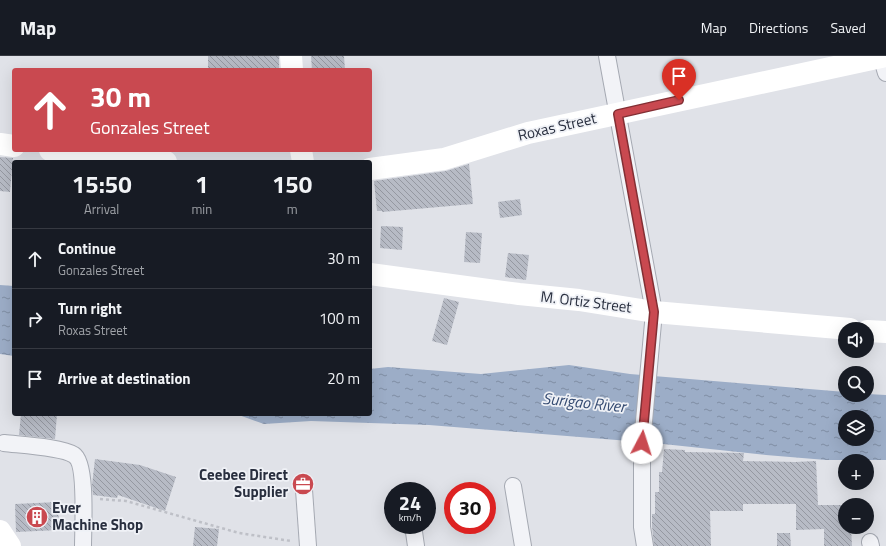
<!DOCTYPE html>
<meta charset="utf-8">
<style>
:root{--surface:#171b24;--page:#20242c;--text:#f1f3f6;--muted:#9ea1a6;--line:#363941}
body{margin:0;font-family:"Titillium Web",sans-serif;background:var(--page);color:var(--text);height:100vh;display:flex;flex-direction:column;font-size:15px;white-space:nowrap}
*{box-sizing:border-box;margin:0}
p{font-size:13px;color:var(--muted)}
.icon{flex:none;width:22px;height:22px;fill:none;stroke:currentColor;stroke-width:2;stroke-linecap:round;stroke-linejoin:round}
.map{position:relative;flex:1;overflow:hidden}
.side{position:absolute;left:12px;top:104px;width:360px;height:256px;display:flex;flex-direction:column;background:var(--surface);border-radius:4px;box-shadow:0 4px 16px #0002}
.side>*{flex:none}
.top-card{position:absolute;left:12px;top:12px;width:360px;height:84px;border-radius:4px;box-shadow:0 4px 16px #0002;background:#c94950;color:#fff;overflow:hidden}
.controls{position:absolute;left:838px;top:266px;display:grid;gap:8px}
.controls a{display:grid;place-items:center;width:36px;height:36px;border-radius:50%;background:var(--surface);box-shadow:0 4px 16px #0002;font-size:20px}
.speed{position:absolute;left:384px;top:426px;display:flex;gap:8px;font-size:20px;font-weight:700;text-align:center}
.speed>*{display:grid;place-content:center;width:52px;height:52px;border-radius:50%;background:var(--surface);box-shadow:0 4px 16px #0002;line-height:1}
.speed small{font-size:10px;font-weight:400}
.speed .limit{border:6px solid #d22;background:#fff;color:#111}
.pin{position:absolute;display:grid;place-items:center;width:34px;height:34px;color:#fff;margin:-41px -17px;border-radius:50% 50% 50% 0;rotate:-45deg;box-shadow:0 0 4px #0007}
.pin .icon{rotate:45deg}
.me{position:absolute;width:44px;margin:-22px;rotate:5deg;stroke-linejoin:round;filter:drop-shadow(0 0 3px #0008)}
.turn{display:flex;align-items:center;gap:14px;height:84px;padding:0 12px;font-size:18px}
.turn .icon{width:52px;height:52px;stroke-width:2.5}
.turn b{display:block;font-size:28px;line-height:34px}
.eta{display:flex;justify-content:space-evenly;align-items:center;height:68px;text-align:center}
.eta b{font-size:24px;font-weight:700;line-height:28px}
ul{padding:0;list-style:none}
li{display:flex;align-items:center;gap:12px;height:60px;padding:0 12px;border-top:1px solid var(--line)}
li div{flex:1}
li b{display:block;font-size:15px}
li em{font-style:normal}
header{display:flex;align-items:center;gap:24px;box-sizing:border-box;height:56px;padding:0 20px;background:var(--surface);border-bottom:1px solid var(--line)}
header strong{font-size:19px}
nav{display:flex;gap:22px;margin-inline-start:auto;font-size:14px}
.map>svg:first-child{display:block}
</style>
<header>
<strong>Map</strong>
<nav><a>Map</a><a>Directions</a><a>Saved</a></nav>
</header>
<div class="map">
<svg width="886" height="490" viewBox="0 0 886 490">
<defs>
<pattern id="water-ripples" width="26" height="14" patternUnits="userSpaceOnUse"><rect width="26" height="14" fill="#9cadc7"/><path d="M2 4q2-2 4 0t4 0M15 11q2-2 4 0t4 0" fill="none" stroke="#7f8da3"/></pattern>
<pattern id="building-back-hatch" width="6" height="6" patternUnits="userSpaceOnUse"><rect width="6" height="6" fill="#b7bbc5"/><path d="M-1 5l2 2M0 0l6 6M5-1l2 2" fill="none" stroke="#9598a1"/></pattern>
</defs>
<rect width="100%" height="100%" fill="#e0e2e8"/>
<g fill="url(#water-ripples)" fill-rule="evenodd">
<path d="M0 229 14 230V300L0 298Z"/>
<path d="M569 309 630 318 845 336V339H867V338L886 339V404H826L766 399 654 387 429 369 311 365 264 368 236 358H370V313L388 311 481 318ZM845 361H867V383H845Z"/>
</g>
<g fill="url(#building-back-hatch)">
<rect x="208" y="0" width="71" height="14"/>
<path d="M311 0H344L345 14H312Z"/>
<path d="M0 101 13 102 10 136 0 135Z"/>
<path d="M469 108 473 148 382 156V155H377L374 125 446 115Z"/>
<path d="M520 143 522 159 500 162 498 146Z"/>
<path d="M381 170 403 171 402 194 380 192Z"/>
<path d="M466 176 482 177 480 207 464 206Z"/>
<path d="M508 197 529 199 526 224 505 221Z"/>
<path d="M444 242 459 246 447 289 432 285Z"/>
<path d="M21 358H57L55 383 19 379Z"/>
<path d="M664 393 685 394V396L744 397 743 405 795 406 816 405 818 449H845V471H851L852 490H824V473L796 474V448H743V455H710L711 490H654L652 470V458H655V436H659V416H662Z"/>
<path d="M95 403 140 409 176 421 165 455 118 439 117 442 93 439 92 429Z"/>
<path d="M58 446 59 474 16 476 15 448Z"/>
<path d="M195 471 219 473 217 490H193Z"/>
<path d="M777 477H790L791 490H777Z"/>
</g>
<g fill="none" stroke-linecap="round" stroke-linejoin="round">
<g stroke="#a5a9b2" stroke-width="18">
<g id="street">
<path d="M607 0 654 256 642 387V471L645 490"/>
<path d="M881 0 886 17"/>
<path d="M4 387C21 389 62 391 74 399 87 407 83 474 83 490"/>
<path d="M513 430 523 490"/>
<path d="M304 434 308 490"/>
<path d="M413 469 416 490"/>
<path d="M870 486 871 490"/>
</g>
</g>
<path stroke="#bec0c7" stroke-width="2.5" stroke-dasharray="3 3" stroke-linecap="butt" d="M100 443 126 445 239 477 291 485"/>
<use href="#street" stroke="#f2f3f7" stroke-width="16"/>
<g stroke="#fff" stroke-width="22">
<path d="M291 0 292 14"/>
<path d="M0 88 14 90"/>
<path d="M50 94 166 106"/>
<path d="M301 94 303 106"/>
<path d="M370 113 444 103 528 77 886 0"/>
<path d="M370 218 519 238 579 244 654 256 850 273"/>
<path d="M867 275 886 276"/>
<path d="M0 475 10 490"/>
</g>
</g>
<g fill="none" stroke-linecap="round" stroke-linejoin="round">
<g stroke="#832f34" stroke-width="10">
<path id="route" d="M642 387 654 256 618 58 679 44"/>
</g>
<use href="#route" stroke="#c94950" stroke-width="7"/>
</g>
<defs>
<g id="office-disc" transform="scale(1.15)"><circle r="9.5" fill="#c94950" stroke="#eff1f6"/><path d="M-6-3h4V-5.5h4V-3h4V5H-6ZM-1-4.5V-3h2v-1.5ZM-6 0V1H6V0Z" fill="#fff"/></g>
<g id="building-disc" transform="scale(1.15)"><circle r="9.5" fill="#c94950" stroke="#eff1f6"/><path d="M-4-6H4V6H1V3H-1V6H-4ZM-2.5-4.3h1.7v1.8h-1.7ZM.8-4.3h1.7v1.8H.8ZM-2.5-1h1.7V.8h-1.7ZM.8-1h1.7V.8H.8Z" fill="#fff"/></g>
</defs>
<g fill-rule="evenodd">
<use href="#office-disc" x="303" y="428"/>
<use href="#building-disc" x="37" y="461"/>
</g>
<g text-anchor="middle" stroke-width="3.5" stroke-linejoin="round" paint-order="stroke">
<g font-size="15" fill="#292f3f" stroke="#eff1f6">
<text transform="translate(557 71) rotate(-13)" y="5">Roxas Street</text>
<text transform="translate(586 246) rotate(7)" y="5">M. Ortiz Street</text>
</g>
<g font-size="15" font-weight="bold" fill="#292f3f" stroke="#eff1f6" text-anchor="end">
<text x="288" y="424">Ceebee Direct<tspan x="288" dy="17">Supplier</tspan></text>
<text x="52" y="457" text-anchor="start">Ever<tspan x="52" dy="17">Machine Shop</tspan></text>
</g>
<g font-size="16" font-style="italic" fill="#344a71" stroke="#eff1f6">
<text transform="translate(584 346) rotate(6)" y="6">Surigao River</text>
</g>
</g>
</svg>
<div class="controls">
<a><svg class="icon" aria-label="sound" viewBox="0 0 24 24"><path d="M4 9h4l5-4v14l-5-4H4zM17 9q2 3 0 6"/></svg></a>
<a><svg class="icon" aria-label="search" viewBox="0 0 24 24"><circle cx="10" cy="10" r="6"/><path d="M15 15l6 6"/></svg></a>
<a><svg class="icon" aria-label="layers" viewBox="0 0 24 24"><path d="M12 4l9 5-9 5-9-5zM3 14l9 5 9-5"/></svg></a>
<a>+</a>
<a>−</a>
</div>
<div class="speed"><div>24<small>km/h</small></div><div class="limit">30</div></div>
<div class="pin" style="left:679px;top:44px;background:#d93025"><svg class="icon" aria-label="arrive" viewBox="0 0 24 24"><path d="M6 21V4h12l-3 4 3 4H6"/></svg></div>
<svg class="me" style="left:642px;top:387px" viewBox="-20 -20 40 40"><circle r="19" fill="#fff"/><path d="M0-13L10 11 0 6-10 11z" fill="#c94950"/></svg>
<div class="top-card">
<div class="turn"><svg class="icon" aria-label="ahead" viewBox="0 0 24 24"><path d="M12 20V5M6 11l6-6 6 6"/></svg><div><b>30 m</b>Gonzales Street</div></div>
</div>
<section class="side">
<div class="eta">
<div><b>15:50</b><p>Arrival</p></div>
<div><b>1</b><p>min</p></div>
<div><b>150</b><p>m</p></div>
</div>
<ul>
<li><svg class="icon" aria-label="ahead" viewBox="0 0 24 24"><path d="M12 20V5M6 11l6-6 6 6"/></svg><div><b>Continue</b><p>Gonzales Street</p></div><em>30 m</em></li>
<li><svg class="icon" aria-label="right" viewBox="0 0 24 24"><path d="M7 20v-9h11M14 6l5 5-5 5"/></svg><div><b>Turn right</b><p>Roxas Street</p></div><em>100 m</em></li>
<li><svg class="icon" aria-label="arrive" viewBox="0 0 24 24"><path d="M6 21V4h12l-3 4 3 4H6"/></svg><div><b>Arrive at destination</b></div><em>20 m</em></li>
</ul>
</section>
</div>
